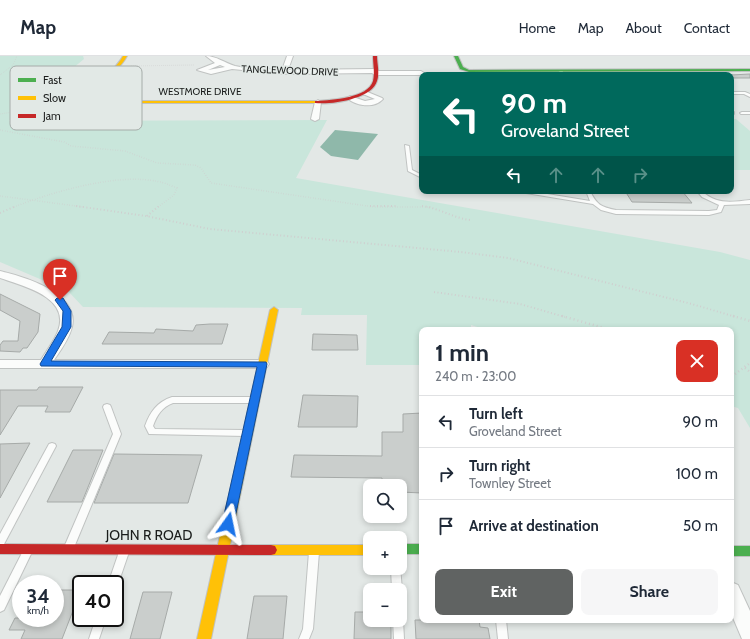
<!DOCTYPE html>
<meta charset="utf-8">
<style>
:root{--surface:#fff;--page:#f6f6f7;--text:#1f2937;--muted:#747a83;--line:#e0e1e3;--accent:#606362}
body{margin:0;font-family:Cabin,sans-serif;background:var(--page);color:var(--text);height:100vh;display:flex;flex-direction:column;font-size:15px;white-space:nowrap}
*{box-sizing:border-box;margin:0}
p{font-size:13px;color:var(--muted)}
.icon{flex:none;width:22px;height:22px;fill:none;stroke:currentColor;stroke-width:2;stroke-linecap:round;stroke-linejoin:round}
.map{position:relative;flex:1;overflow:hidden}
.side{position:absolute;left:419px;top:271px;width:315px;height:296px;display:flex;flex-direction:column;background:var(--surface);border-radius:8px;box-shadow:0 2px 6px #0003}
.side>*{flex:none}
.top-card{position:absolute;left:419px;top:16px;width:315px;height:122px;border-radius:8px;box-shadow:0 2px 6px #0003;background:#00695c;color:#fff;overflow:hidden}
.buttons{position:absolute;left:363px;top:423px;display:grid;gap:8px}
.buttons a{display:grid;place-items:center;width:44px;height:44px;border-radius:8px;background:var(--surface);box-shadow:0 2px 6px #0003;font-size:20px}
.speed{position:absolute;left:12px;top:519px;display:flex;gap:8px;font-size:20px;font-weight:700;text-align:center}
.speed>*{display:grid;place-content:center;width:52px;height:52px;border-radius:50%;background:var(--surface);box-shadow:0 2px 6px #0003;line-height:1}
.speed small{font-size:10px;font-weight:400}
.speed .limit{border:2px solid #111;border-radius:6px;background:#fff;color:#111}
.pin{position:absolute;display:grid;place-items:center;width:34px;height:34px;color:#fff;margin:-41px -17px;border-radius:50% 50% 50% 0;rotate:-45deg;box-shadow:0 0 4px #0007}
.pin .icon{rotate:45deg}
.me{position:absolute;width:44px;margin:-22px;rotate:12deg;stroke-linejoin:round;filter:drop-shadow(0 0 3px #0008)}
.turn{display:flex;align-items:center;gap:14px;height:84px;padding:0 16px;font-size:18px}
.turn .icon{width:52px;height:52px;stroke-width:2.5}
.turn b{display:block;font-size:28px;line-height:34px}
.lanes{display:flex;align-items:center;height:38px;padding:0 16px;background:#0003;justify-content:center;gap:20px;direction:ltr}
.lanes .off{opacity:.35}
.round{display:grid;place-items:center;flex:none;width:42px;height:42px;border-radius:8px;background:var(--page)}
.summary{display:flex;align-items:center;justify-content:space-between;height:68px;padding:0 16px}
h1{font-size:24px;font-weight:800;line-height:30px}
.button{display:flex;gap:8px;margin-top:auto;padding:8px 16px}
.button a{flex:1;height:46px;border-radius:8px;background:var(--accent);color:#fff;font-size:16px;font-weight:800;line-height:46px;text-align:center}
.button a+a{background:var(--page);color:var(--text)}
ul{padding:0;list-style:none}
li{display:flex;align-items:center;gap:12px;height:52px;padding:0 16px;border-top:1px solid var(--line)}
li div{flex:1}
li b{display:block;font-size:15px}
li em{font-style:normal}
header{display:flex;align-items:center;gap:24px;box-sizing:border-box;height:56px;padding:0 20px;background:var(--surface);border-bottom:1px solid var(--line)}
header strong{font-size:19px}
nav{display:flex;gap:22px;margin-inline-start:auto;font-size:14px}
.map>svg:first-child{display:block}
</style>
<header>
<strong>Map</strong>
<nav><a>Home</a><a>Map</a><a>About</a><a>Contact</a></nav>
</header>
<div class="map">
<svg width="750" height="583" viewBox="0 0 750 583">
<rect width="100%" height="100%" fill="#e3e8e6"/>
<g fill="#c9e6db">
<path d="M0 0H83L84 3 9 65 327 64 296 122 720 196 750 204V372L738 352 731 350V274H487L471 269V274H422V309H366L367 259H301L302 252 83 251 68 235 0 206Z"/>
<path d="M731 63H736L750 75V114H731Z"/>
</g>
<path fill="#8fb8aa" d="M335 74 378 78 358 104 331 100 320 91Z"/>
<g fill="#cacecc" stroke="#a6aaa8">
<path d="M750 18V22H731V19Z"/>
<path d="M625 135H682L692 147 632 146Z"/>
<path d="M0 238 40 258 38 276 27 292H23L20 296 0 295V289L3 285H18L20 265 0 254Z"/>
<path d="M210 268H228L222 288H102L109 276 154 277 156 273 193 275 196 269Z"/>
<path d="M313 278 357 279 358 294H312Z"/>
<path d="M39 331H83L70 356H45L48 350H18L0 379V334H37Z"/>
<path d="M303 339 358 340 357 371H298Z"/>
<path d="M422 357V437L400 436V430H393V427L382 426V422L291 421 294 399 382 400V376H403V358Z"/>
<path d="M30 387 0 442V388Z"/>
<path d="M73 394H103L82 446H47Z"/>
<path d="M114 398 202 399 188 447H94Z"/>
<path d="M55 534H81L62 583H21L25 574H9L15 562H55Z"/>
<path d="M143 536H172L160 583H130Z"/>
<path d="M254 540H287L283 583H247Z"/>
<path d="M355 556H370V564H391V583H354Z"/>
<path d="M415 564H479L480 571 488 572 490 583H416Z"/>
</g>
<g fill="none" stroke-linecap="round" stroke-linejoin="round">
<g stroke="#c0c3c2" stroke-width="2">
<g id="lane">
<path d="M561 14 563 15 562 18 555 19Z"/>
<path d="M731 36H745L750 38V41L744 38H731Z"/>
<path d="M731 54 734 56V58L731 57Z"/>
<path d="M742 56H750V58H741L740 57Z"/>
<path d="M405 89 409 90 412 114 422 119V122L408 115Z"/>
<path d="M518 135H529L590 145 586 135H590C597 149 601 151 616 154L709 155 717 154 719 149 702 141 697 135H702C716 149 732 146 750 144V148L724 149 721 156 709 159 616 158 601 154 593 148 520 136Z"/>
<path d="M172 341H253L256 342 257 344 256 346 253 347H173C162 351 157 359 153 370L155 373 245 374 248 375 249 377 248 379 245 380 149 378 145 370C150 356 157 346 172 341Z"/>
<path d="M107 348 110 349 111 351 121 378 75 489 73 492 70 493 67 492 65 489 113 378 103 351 104 349Z"/>
<path d="M52 387 55 388 56 390 3 490 0 491V478L49 388Z"/>
<path d="M27 492 30 493 32 496 4 554 0 556V540L24 493Z"/>
<path d="M124 492 127 493 129 496 118 528 117 531 115 532V528H108L119 496 121 493Z"/>
<path d="M314 492 317 493 319 496 313 573 309 583H299L303 573 309 496 311 493Z"/>
<path d="M400 510 402 534 400 538V534H392L391 512H400Z"/>
<path d="M400 560H402L403 564 404 583H394L393 564H400Z"/>
<path d="M96 562H106L99 583H89Z"/>
<path d="M496 564H506L508 583H498Z"/>
</g>
</g>
<g stroke="#c0c3c2" stroke-width="2">
<g id="street">
<path d="M206 0C216 0 225 7 235 10 250 13 266 13 282 14L287 0H293L288 14 375 13 378 15H421L424 17 421 19H375L372 17 287 18 232 13 211 18 197 14 215 7ZM220 9 225 11 208 14Z"/>
<path d="M365 35 382 42 383 43C374 53 356 50 347 42L350 40 365 45 375 43 363 38V36Z"/>
<path d="M101 36 104 38 103 39 85 45 112 41 115 43 88 50 76 46 83 41Z"/>
<path d="M318 44 321 46 319 63 315 65 311 63 315 46Z"/>
<path d="M0 215C25 221 80 237 72 271 69 283 61 294 54 304H262L267 305 269 308 267 311 262 312H0V304H41C47 294 54 285 58 275 71 241 23 230 0 222Z"/>
<path d="M731 526 738 529 750 555V583H742L731 557Z"/>
</g>
</g>
<g stroke="#c0c3c2" stroke-width="2">
<g id="fast">
<path d="M454 0H458L463 11 469 14 750 13V15L469 16 460 13Z"/>
<rect x="400" y="488" width="22" height="10"/>
<rect x="731" y="490" width="19" height="10"/>
</g>
</g>
<g stroke="#c0c3c2" stroke-width="2">
<g id="slow">
<path d="M123 0H127C120 13 107 21 101 35 110 44 123 44 134 45H317L319 46 317 47H134C121 46 106 46 97 35 102 21 116 13 123 0Z"/>
<path d="M274 251 278 254 211 583H197L270 254Z"/>
<path d="M271 489H370V499H271L267 498 265 494 267 490Z"/>
</g>
</g>
<g stroke="#c0c3c2" stroke-width="2">
<g id="jam">
<path d="M373 0H377C377 8 380 17 377 25 372 43 331 49 315 47V45H317C332 44 368 42 373 25 375 17 373 8 373 0Z"/>
<path d="M0 488 271 489 275 490 277 494 275 498 271 499 0 498Z"/>
</g>
</g>
<g stroke="#cfcfcf" stroke-width="1" stroke-dasharray="0.5 1.5" stroke-linecap="butt">
<path d="M131 10 194 9"/>
<path d="M0 19 13 9 17 0"/>
<path d="M0 58 70 47"/>
</g>
<g stroke="#cfcfcf" stroke-width="1.5" stroke-dasharray="0.5 2" stroke-linecap="butt">
<path d="M0 74 64 86 71 90 125 95 157 107 195 109 201 112 211 127 374 151H431"/>
<path d="M0 140 84 151"/>
<path d="M14 151C52 136 119 116 160 126 166 127 171 130 177 132L174 139 158 151"/>
</g>
<g stroke="#cfcfcf" stroke-width="2" stroke-dasharray="1 2.5" stroke-linecap="butt">
<path d="M76 150 146 160 210 173 461 196 508 202 692 248 736 261"/>
<path d="M370 150H397"/>
<path d="M422 150C439 152 453 162 470 164"/>
<path d="M0 157 16 150"/>
<path d="M147 160 159 150"/>
<path d="M434 236 520 248 565 261"/>
</g>
<g stroke="#cfcfcf" stroke-width="2.5" stroke-dasharray="1 3" stroke-linecap="butt">
<path d="M562 260 611 274"/>
<path d="M733 260 750 265"/>
<path d="M745 312 750 316"/>
<path d="M731 318H735L750 307"/>
</g>
<use href="#lane" fill="#fbfcfb" fill-rule="evenodd"/>
<use href="#street" fill="#fbfcfb" fill-rule="evenodd"/>
<use href="#fast" fill="#4caf50" fill-rule="evenodd"/>
<use href="#slow" fill="#ffc107" fill-rule="evenodd"/>
<use href="#jam" fill="#c62828" fill-rule="evenodd"/>
</g>
<path fill="#1a73e8" stroke="#114b97" d="M57 242H63L71 255V271L51 305 266 306 267 308 233 472 228 474 224 472 222 468 257 311 41 310 40 308 62 271 63 255 55 244Z"/>
<g text-anchor="middle" stroke-width="3" stroke-linejoin="round" paint-order="stroke">
<g font-size="10" fill="#1a1c1b" stroke="#e2e9e6">
<text transform="translate(290 14) rotate(2)" y="4">TANGLEWOOD DRIVE</text>
<text x="200" y="39">WESTMORE DRIVE</text>
</g>
<g font-size="14" fill="#1a1c1b" stroke="#e2e9e6">
<text x="149" y="484">JOHN R ROAD</text>
</g>
</g>
<rect x="10" y="10" width="132" height="64" rx="6" fill="#e2e9e6" stroke="#a6aca9" stroke-width="1"/>
<rect x="18" y="22" width="18" height="4" fill="#4caf50"/>
<rect x="18" y="40" width="18" height="4" fill="#ffc107"/>
<rect x="18" y="58" width="18" height="4" fill="#c62828"/>
<g font-size="11" fill="#1a1c1b">
<text x="43" y="28">Fast</text>
<text x="43" y="46">Slow</text>
<text x="43" y="64">Jam</text>
</g>
</svg>
<div class="buttons">
<a><svg class="icon" aria-label="search" viewBox="0 0 24 24"><circle cx="10" cy="10" r="6"/><path d="M15 15l6 6"/></svg></a>
<a>+</a>
<a>−</a>
</div>
<div class="speed"><div>34<small>km/h</small></div><div class="limit">40</div></div>
<div class="pin" style="left:60px;top:244px;background:#d93025"><svg class="icon" aria-label="arrive" viewBox="0 0 24 24"><path d="M6 21V4h12l-3 4 3 4H6"/></svg></div>
<svg class="me" style="left:228px;top:468px" viewBox="-20 -20 40 40"><path d="M0-17L14 15 0 8-14 15z" fill="#1a73e8" stroke="#fff" stroke-width="4"/></svg>
<div class="top-card">
<div class="turn"><svg class="icon" aria-label="left" viewBox="0 0 24 24"><path d="M17 20v-9H6M10 6l-5 5 5 5"/></svg><div><b>90 m</b>Groveland Street</div></div>
<div class="lanes"><svg class="icon" aria-label="left" viewBox="0 0 24 24"><path d="M17 20v-9H6M10 6l-5 5 5 5"/></svg><svg class="icon off" aria-label="ahead" viewBox="0 0 24 24"><path d="M12 20V5M6 11l6-6 6 6"/></svg><svg class="icon off" aria-label="ahead" viewBox="0 0 24 24"><path d="M12 20V5M6 11l6-6 6 6"/></svg><svg class="icon off" aria-label="right" viewBox="0 0 24 24"><path d="M7 20v-9h11M14 6l5 5-5 5"/></svg></div>
</div>
<section class="side">
<div class="summary"><div><h1>1 min</h1><p>240 m · 23:00</p></div><a class="round" style="background:#d93025;color:#fff"><svg class="icon" aria-label="close" viewBox="0 0 24 24"><path d="M6 6l12 12M18 6L6 18"/></svg></a></div>
<ul>
<li><svg class="icon" aria-label="left" viewBox="0 0 24 24"><path d="M17 20v-9H6M10 6l-5 5 5 5"/></svg><div><b>Turn left</b><p>Groveland Street</p></div><em>90 m</em></li>
<li><svg class="icon" aria-label="right" viewBox="0 0 24 24"><path d="M7 20v-9h11M14 6l5 5-5 5"/></svg><div><b>Turn right</b><p>Townley Street</p></div><em>100 m</em></li>
<li><svg class="icon" aria-label="arrive" viewBox="0 0 24 24"><path d="M6 21V4h12l-3 4 3 4H6"/></svg><div><b>Arrive at destination</b></div><em>50 m</em></li>
</ul>
<div class="button"><a>Exit</a><a>Share</a></div>
</section>
</div>
